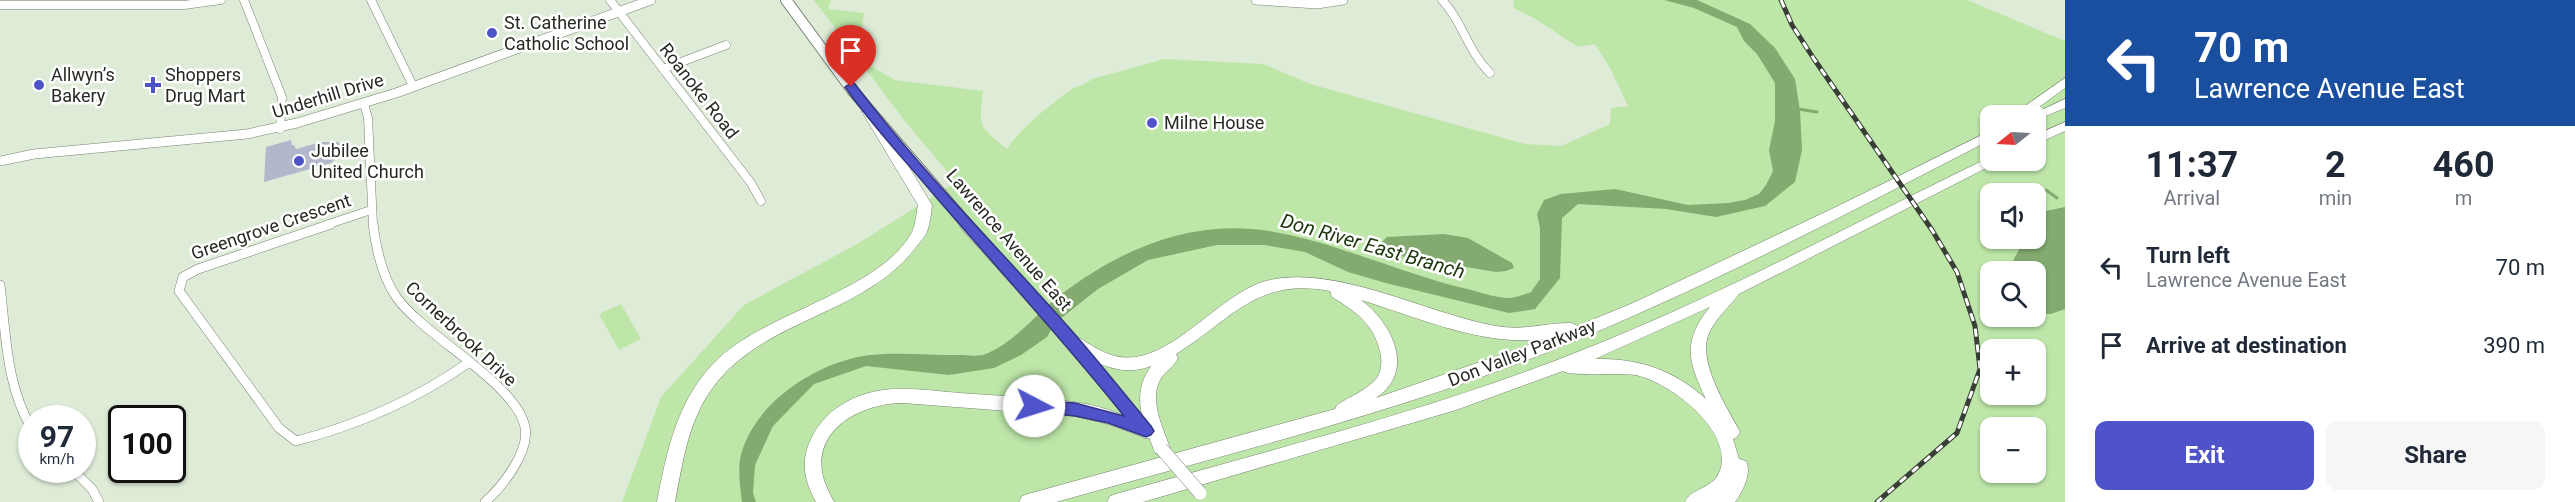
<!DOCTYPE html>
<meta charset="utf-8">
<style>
:root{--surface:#fff;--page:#f6f6f7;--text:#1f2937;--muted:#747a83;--accent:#4f53ca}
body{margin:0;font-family:Roboto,sans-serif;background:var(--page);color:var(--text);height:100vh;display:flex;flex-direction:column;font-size:22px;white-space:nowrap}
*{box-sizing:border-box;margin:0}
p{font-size:20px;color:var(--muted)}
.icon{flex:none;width:33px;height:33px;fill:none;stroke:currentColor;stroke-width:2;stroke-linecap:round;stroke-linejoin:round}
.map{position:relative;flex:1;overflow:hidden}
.side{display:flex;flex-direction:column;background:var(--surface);width:510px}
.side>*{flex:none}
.guide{background:#1a4fa0;color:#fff;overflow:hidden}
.needle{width:39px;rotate:252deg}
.buttons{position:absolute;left:1980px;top:105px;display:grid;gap:12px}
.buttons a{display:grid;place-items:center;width:66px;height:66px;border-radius:12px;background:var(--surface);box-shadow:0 2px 4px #0004;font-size:30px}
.speed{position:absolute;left:18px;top:405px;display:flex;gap:12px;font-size:30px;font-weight:700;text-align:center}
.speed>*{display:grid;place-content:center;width:78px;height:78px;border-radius:50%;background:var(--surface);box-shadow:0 2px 4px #0004;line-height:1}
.speed small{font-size:15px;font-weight:400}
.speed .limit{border:3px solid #111;border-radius:9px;background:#fff;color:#111}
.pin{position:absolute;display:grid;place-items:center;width:51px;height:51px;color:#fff;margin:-62px -26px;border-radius:50% 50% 50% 0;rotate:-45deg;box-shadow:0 0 6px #0007}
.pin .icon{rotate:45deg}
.me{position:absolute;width:66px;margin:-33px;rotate:95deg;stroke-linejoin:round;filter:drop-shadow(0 0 4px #0008)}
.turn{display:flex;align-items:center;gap:21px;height:126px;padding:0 30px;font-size:27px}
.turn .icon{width:78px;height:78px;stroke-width:2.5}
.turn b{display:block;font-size:42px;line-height:51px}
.eta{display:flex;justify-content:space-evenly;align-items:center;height:102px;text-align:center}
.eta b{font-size:36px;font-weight:700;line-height:42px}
.button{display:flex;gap:12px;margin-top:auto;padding:12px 30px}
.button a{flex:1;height:69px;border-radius:12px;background:var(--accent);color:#fff;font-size:24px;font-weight:700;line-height:69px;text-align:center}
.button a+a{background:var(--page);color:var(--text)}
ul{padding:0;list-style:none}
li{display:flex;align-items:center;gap:18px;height:78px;padding:0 30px}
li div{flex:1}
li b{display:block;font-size:22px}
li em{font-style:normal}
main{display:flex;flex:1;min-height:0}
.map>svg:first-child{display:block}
</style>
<main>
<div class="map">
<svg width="2065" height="502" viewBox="0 0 2065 502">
<rect width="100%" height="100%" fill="#deecd7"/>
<g fill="#bde6a8" fill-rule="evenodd">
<path d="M814 0H831L828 9 864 13 862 30 871 33 863 53 871 66 895 80 983 91C979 128 978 125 1007 149 1019 129 1051 104 1071 90 1078 85 1085 85 1092 79L1164 59 1263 64 1310 84 1525 144 1561 146 1610 124 1611 108 1628 106 1610 68 1595 44 1578 47 1534 18 1513 8 1514 0H1967L2065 41V502H622L661 397 744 305 859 243 956 182 904 120ZM1990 116H2036V160H1990ZM1990 194H2036V238H1990ZM1990 272H2036V316H1990ZM1990 350H2036V394H1990ZM1990 428H2036V472H1990Z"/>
<path d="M621 304 641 339 619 350 599 314Z"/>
</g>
<g fill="#83aa6f">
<path d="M1664 0H1697L1750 24 1775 48 1795 79 1800 111 1802 150 1795 182 1765 206 1716 217 1666 209 1578 204 1562 218 1560 278 1535 309 1509 313 1386 283 1348 272 1305 252 1264 245H1217L1148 260 1098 289 1055 323 1047 337 1021 355 994 368 949 375 866 366 814 384 773 426 755 465 753 493 756 502H742C740 486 737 467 742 451 758 400 819 361 870 355 899 352 930 355 959 355 967 355 979 357 986 354 1016 341 1034 316 1059 296 1115 253 1180 223 1252 229 1320 235 1396 272 1463 288 1477 291 1495 298 1509 298 1516 298 1525 294 1531 292L1540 279V228L1537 214 1544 200 1561 194 1615 189 1688 205 1728 203 1745 200 1759 194 1766 185 1773 171 1769 150 1775 121V83L1757 54 1744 41 1737 27 1694 8Z"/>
<path d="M2065 207V309L2051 314 2036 313V272L2012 271C2010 258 2022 251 2022 239L2036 238V213Z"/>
<path d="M1444 234 1468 238 1512 263 1514 268 1506 271 1496 272 1388 254 1376 248 1387 237Z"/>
</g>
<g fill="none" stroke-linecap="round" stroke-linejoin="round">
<g stroke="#83aa6f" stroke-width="3">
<path d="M1798 109 1817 112"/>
<path d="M2046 190 2057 198"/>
</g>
</g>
<path fill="#b2b7cc" d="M291 140 292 145H294L296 149 321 142H338L342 146 343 151 331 163 264 182 266 147Z"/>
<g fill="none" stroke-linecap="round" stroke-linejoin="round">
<g stroke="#778371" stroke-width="9">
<g id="minor-far1">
<path d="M244 0 282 97 280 129"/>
<path d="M371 0 413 86"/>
<path d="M610 0 751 183 761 201"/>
<path d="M1442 0C1463 22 1468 52 1490 73"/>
<path d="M0 5H184L221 0"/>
<path d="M663 69 726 45"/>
<path d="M364 104 368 118 373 225"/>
<path d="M326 225 371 210"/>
</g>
</g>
<g stroke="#778371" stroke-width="10">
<g id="minor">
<path d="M331 224 198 269 183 277 179 291 279 428 296 441C358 425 415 400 468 363"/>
<path d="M373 224C376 248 382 277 397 298 424 336 516 383 525 427 530 452 502 487 485 502"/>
<path d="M0 285C6 334 6 386 32 429"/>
<path d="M73 470 92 489 99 502"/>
</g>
</g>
<g stroke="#778371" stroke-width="10">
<g id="tertiary">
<path d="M1256 0 1317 4 1343 0"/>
<path d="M0 161 34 154 247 134 297 123 396 93 651 0"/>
</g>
</g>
<g stroke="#778371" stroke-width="12">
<path id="secondary-far1" d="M786 0 852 90 968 225"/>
</g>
<g stroke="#778371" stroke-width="14">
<path id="secondary" d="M966 224 1072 341 1147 432"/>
</g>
<g stroke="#778371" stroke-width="1">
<g id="motorway">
<path d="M2065 78V88L2027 116H2011Z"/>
<path d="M2065 99V108L2036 120V116H2029Z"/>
<path d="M869 108 874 109 932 205C931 214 930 224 927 232 925 237 920 242 916 247 867 313 769 318 717 382 689 416 683 460 675 502H657C667 450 678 396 719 358 768 312 881 290 912 232 916 224 916 213 918 205L862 112Z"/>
<path d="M2065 122V131L2036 144V135Z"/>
<path d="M1990 131V140C1847 214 1703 289 1553 350 1393 414 1223 455 1056 502H1019L1022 496 1028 494 1335 409 1337 405C1349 397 1367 390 1376 379 1381 373 1382 364 1381 356 1376 326 1357 312 1332 297L1330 291C1257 277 1232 319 1176 354L1178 358C1174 367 1165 371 1160 380 1149 400 1163 428 1170 448L1167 453 1161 455 1155 453 1149 437 1146 438 1108 424 1075 416 903 403C865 403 815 426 822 472 824 483 829 492 834 502H816C804 480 800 460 812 437 824 412 850 396 877 391 903 386 933 391 959 393 997 396 1036 397 1074 402 1098 405 1121 414 1144 423 1138 401 1138 385 1151 366 1120 378 1093 362 1067 346L1065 342 1067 338 1073 336 1079 338C1090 344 1102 353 1115 356 1168 369 1217 294 1266 281 1334 263 1427 314 1496 326 1524 331 1544 323 1569 323 1573 323 1574 324 1577 326L1633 303 1838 206ZM1361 300C1420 318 1483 347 1546 339L1376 398C1417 370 1391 322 1361 300Z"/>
<path d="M1990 157V160H2002L1739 294C1730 306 1717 317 1710 331 1695 359 1727 407 1740 432L1737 437 1733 439 1739 459 1746 461C1752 473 1743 491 1735 502H1685C1691 488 1712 489 1719 473 1737 433 1669 381 1635 375 1619 372 1570 377 1563 371L1456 410 1143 502H1107L1110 496 1116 494C1273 449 1434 410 1585 349 1724 294 1856 222 1990 157ZM1710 307C1682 341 1688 362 1706 399 1674 370 1639 358 1595 359Z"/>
</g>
</g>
<use href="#minor-far1" stroke="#fff" stroke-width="8"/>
<use href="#minor" stroke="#fff" stroke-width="9"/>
<use href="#tertiary" stroke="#fff" stroke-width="9"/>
<use href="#secondary-far1" stroke="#fff" stroke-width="10"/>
<use href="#secondary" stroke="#fff" stroke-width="13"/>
<use href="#motorway" fill="#fff" fill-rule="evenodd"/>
<g stroke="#393f36" stroke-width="5">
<path id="rail" d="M1781 0 1792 25 1814 59 1932 230 1957 272 1975 326 1980 369 1957 433 1877 502"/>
</g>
<use href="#rail" stroke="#fff" stroke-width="3" stroke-dasharray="8" stroke-linecap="butt"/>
<g stroke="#778371" stroke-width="14" stroke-linecap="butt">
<path id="secondary-bridge" d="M1161 448 1200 493"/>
</g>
<use href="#secondary-bridge" stroke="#fff" stroke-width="13"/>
</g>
<path fill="#4f53ca" stroke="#333683" stroke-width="1.5" d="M851 83 855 84C923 174 1004 253 1078 338 1103 367 1127 397 1151 426L1154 431 1151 435 1146 437 1108 423 1075 416 1028 411 1026 406 1028 402 1034 400 1075 403 1124 416C1062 338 994 265 929 189 901 156 870 123 845 87Z"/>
<g fill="#4f53ca" stroke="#fff" stroke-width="2">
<circle cx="492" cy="33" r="6"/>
<circle cx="39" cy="85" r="6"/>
<path d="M150 76h6v6h6v6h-6v6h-6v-6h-6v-6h6z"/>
<circle cx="1152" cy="123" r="6"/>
<circle cx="299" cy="161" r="6"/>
</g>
<g text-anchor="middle" stroke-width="5" stroke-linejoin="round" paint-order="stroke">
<g font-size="18" fill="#252a22" stroke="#fff" text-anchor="start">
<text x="504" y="29">St. Catherine<tspan x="504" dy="21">Catholic School</tspan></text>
<text x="51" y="81">Allwyn’s<tspan x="51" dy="21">Bakery</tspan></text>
<text x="165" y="81">Shoppers<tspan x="165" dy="21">Drug Mart</tspan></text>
<text x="1164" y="129">Milne House</text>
<text x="311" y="157">Jubilee<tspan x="311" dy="21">United Church</tspan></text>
</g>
<g font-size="18" fill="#252a22" stroke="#fff">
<text transform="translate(699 91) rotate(52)" y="6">Roanoke Road</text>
<text transform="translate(328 96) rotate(-17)" y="6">Underhill Drive</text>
<text transform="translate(271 227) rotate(-19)" y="6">Greengrove Crescent</text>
<text transform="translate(1009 240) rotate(49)" y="6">Lawrence Avenue East</text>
<text transform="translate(461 334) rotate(43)" y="6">Cornerbrook Drive</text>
<text transform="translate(1522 353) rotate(-21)" y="6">Don Valley Parkway</text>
</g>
<g font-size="20" font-style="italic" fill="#1d370c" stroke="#fff">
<text transform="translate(1373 246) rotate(16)" y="7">Don River East Branch</text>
</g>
</g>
</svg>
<div class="buttons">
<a><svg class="needle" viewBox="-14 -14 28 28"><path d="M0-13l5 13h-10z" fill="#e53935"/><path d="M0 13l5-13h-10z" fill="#747a83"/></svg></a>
<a><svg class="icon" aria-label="sound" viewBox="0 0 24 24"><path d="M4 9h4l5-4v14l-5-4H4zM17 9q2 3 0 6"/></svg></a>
<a><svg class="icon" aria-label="search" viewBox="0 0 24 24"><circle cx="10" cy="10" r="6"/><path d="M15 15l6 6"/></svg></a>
<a>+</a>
<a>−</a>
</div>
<div class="speed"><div>97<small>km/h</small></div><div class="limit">100</div></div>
<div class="pin" style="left:851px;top:87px;background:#d93025"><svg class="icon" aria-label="arrive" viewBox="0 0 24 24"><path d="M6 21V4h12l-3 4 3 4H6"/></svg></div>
<svg class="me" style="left:1034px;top:406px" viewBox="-20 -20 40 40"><circle r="19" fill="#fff"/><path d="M0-13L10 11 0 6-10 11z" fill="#4f53ca"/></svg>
</div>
<section class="side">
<div class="guide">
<div class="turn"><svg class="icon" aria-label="left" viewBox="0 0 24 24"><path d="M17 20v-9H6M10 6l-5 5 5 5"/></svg><div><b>70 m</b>Lawrence Avenue East</div></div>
</div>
<div class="eta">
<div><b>11:37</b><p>Arrival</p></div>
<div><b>2</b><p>min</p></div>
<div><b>460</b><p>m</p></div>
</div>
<ul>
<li><svg class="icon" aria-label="left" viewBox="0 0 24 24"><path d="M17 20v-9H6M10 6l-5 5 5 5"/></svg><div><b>Turn left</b><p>Lawrence Avenue East</p></div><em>70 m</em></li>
<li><svg class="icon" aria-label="arrive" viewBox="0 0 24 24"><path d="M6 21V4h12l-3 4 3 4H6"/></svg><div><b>Arrive at destination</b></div><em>390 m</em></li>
</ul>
<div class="button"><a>Exit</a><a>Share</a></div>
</section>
</main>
